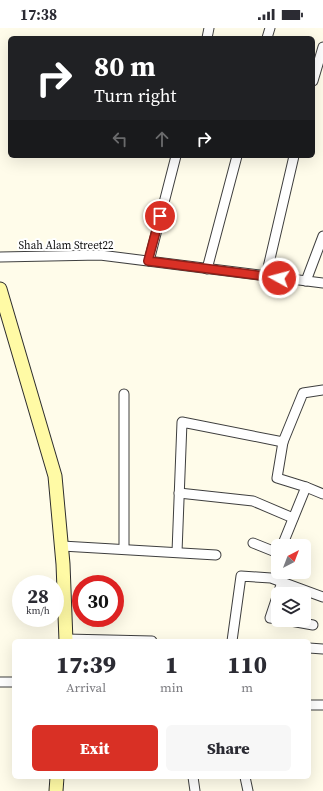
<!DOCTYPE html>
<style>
:root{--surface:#fff;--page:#f7f7f7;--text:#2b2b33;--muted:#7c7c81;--accent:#d93025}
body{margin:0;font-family:"Source Serif 4",serif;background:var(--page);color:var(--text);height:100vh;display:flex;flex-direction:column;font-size:15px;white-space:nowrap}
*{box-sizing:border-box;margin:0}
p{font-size:13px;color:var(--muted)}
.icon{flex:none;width:22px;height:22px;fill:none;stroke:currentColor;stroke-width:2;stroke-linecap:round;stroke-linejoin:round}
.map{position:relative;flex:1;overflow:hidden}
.drawer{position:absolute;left:12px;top:611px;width:299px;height:140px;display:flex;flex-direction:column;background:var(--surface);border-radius:6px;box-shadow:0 4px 16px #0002}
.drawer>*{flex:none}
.guide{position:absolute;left:8px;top:8px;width:307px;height:122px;border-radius:6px;box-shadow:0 4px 16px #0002;background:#202124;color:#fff;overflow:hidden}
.needle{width:26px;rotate:42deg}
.buttons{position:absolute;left:271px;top:511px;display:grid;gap:8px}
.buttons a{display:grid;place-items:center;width:40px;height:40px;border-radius:6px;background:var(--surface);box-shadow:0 4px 16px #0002;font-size:20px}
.speed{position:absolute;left:12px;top:547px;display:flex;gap:8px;font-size:20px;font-weight:700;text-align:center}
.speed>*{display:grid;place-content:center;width:52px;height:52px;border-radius:50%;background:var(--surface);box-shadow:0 4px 16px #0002;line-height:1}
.speed small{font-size:10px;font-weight:400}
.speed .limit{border:6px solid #d22;background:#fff;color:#111}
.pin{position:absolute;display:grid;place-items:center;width:34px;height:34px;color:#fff;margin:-17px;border:2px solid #fff;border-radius:50%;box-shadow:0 1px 4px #0007}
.me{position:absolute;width:44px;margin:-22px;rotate:277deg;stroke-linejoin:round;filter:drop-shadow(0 0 3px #0008)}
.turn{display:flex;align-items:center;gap:14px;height:84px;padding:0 20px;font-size:18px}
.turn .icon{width:52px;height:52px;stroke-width:2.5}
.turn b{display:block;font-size:28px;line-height:34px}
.lanes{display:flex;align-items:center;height:38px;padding:0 20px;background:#0003;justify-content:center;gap:20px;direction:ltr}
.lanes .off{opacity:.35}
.eta{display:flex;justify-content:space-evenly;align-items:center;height:68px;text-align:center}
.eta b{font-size:24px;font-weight:800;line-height:28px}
.primary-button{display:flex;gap:8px;margin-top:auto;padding:8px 20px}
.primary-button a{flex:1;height:46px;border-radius:6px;background:var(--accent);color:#fff;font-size:16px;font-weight:800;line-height:46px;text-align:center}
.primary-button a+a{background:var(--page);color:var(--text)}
.status{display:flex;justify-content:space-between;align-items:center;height:28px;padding:0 20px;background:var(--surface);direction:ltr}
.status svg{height:11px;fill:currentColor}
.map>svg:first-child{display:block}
</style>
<div class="status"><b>17:38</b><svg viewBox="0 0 49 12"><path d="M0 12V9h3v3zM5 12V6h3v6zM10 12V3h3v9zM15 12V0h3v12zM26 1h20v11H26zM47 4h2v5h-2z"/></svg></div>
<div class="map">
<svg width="323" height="763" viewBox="0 0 323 763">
<rect width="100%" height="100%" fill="#fffcea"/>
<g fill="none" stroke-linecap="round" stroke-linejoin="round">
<g stroke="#3f3f3f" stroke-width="11">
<g id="street">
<path d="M207 10 209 0"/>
<path d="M267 10 270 0"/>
<path d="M313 53 323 19"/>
<path d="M0 229 100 227 323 255"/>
<path d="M149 233 176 128"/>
<path d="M207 241 237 128"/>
<path d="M266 248 294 128"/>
<path d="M306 253 323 208"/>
<path d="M124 366V521"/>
<path d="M306 459 323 466"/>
<path d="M179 465 253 473 293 490"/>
<path d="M253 515 278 525"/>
<path d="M62 518 216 527"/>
<path d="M282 518 306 459 277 450 283 414"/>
<path d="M177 524 182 394 283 414 303 365 323 362"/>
<path d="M278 591 270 590 282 554"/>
<path d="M285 592 313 597"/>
<path d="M66 611 152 613"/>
<path d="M232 613 241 548 271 550 323 569"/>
<path d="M309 620 323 621"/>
<path d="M0 654H14"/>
<path d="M309 677H323"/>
<path d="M193 749 195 763"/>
<path d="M245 749 248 763"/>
</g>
</g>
<g stroke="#2e2e2e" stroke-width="15">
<g id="secondary">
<path d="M0 261 55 448 63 536 66 613"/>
<path d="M56 763 57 749"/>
</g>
</g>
<use href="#street" stroke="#fff" stroke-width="9"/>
<use href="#secondary" stroke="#fffaa5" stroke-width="13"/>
</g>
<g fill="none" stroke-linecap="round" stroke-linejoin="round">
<g stroke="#8d1f18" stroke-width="10">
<path id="route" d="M160 188 148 233 279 250"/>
</g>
<use href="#route" stroke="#d93025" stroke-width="7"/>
</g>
<g text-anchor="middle" stroke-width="4" stroke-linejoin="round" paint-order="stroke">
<g font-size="11" fill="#0c0c0c" stroke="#fff">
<text x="66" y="221">Shah Alam Street22</text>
</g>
</g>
</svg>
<div class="buttons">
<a><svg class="needle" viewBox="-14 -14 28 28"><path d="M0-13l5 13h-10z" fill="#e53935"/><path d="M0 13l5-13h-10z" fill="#7c7c81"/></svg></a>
<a><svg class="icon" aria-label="layers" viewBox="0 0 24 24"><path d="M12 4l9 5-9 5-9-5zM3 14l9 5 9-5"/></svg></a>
</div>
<div class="speed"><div>28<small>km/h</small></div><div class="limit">30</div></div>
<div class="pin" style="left:160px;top:188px;background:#d93025"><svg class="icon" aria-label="arrive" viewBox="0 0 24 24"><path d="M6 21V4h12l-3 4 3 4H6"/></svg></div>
<svg class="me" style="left:279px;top:250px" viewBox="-20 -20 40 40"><circle r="17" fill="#d93025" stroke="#fff" stroke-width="3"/><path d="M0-11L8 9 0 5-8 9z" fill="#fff"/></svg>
<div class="guide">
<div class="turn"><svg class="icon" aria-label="right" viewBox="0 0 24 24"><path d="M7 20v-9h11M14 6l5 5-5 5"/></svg><div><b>80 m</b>Turn right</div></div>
<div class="lanes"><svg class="icon off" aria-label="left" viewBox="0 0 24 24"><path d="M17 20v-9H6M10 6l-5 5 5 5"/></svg><svg class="icon off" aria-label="ahead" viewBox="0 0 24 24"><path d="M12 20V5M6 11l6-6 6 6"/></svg><svg class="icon" aria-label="right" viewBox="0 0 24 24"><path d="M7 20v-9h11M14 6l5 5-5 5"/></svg></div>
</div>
<section class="drawer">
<div class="eta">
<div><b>17:39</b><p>Arrival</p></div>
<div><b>1</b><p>min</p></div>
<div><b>110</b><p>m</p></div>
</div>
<div class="primary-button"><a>Exit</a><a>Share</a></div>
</section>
</div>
